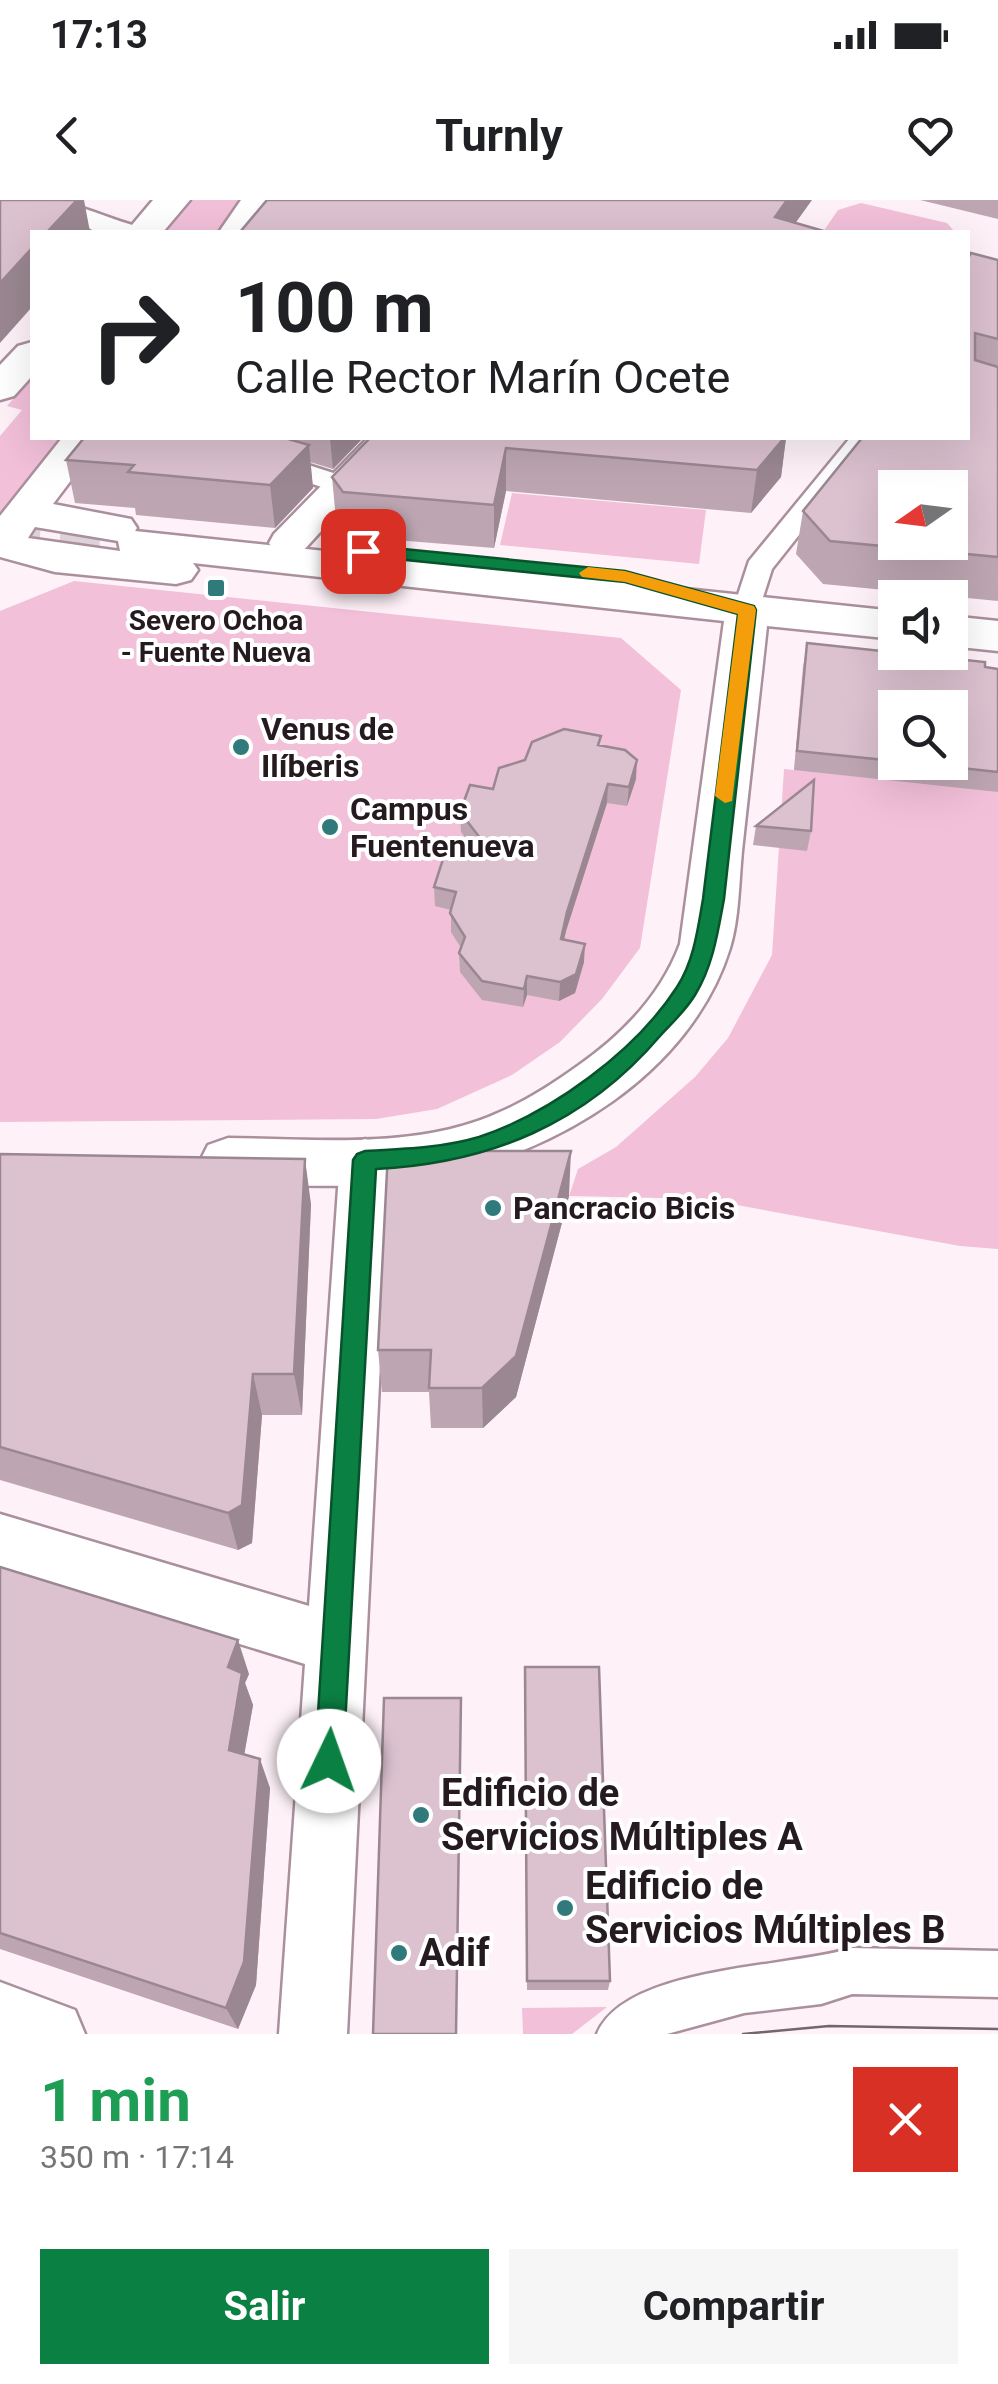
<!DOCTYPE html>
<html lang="es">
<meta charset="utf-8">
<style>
:root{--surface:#fff;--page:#f6f6f6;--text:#202124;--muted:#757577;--accent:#0b8043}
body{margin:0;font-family:Roboto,sans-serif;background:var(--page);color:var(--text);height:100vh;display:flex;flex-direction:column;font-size:38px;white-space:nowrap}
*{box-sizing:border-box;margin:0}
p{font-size:32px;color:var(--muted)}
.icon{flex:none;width:55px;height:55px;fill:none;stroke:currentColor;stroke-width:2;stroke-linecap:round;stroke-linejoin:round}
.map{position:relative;height:1834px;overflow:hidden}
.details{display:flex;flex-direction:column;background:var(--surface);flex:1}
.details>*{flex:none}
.guide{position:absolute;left:30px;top:30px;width:940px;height:210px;border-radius:0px;box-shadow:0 10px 40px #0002;background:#fff;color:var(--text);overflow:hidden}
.needle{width:65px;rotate:256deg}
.buttons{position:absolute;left:878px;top:270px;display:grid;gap:20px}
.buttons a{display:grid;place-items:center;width:90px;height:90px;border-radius:0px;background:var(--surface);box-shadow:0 10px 40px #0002;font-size:50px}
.pin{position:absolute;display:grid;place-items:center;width:85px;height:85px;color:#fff;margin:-42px;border-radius:20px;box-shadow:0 5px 15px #0006}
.me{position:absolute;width:110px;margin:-55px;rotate:3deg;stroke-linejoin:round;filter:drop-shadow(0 0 8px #0008)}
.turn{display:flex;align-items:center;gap:35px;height:210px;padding:0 40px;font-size:45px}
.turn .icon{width:130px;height:130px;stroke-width:2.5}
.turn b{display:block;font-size:70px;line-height:85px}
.round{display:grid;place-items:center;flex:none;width:105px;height:105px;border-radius:0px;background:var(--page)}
.summary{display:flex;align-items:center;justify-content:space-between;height:170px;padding:0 40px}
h1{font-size:60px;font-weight:700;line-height:75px;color:#1e9e55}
.primary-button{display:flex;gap:20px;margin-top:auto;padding:20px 40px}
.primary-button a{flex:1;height:115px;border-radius:0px;background:var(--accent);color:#fff;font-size:40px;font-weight:700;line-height:115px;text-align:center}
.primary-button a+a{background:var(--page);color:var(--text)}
.status{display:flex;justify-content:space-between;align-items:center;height:70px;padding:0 50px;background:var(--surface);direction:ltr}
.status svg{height:28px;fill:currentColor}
header{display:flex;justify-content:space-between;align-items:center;height:130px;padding:0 40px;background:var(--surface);font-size:45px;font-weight:700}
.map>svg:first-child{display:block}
</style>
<div class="status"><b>17:13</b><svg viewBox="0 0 49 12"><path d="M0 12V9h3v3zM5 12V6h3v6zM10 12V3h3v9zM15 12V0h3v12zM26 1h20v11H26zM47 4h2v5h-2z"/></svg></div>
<header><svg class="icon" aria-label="back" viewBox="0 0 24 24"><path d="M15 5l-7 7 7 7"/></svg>Turnly<svg class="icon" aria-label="heart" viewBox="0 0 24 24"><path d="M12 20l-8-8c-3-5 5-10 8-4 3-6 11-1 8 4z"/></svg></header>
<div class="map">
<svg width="998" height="1834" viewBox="0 0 998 1834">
<rect width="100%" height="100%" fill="#fef2f8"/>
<g fill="#f2c0d9" fill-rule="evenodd">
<path d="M184 0H246L224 32H157Z"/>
<path d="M861 3 947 23 955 32H823L838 10Z"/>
<path d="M32 177V238H70L8 316 0 317V236L22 210 7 206Z"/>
<path d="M512 293 706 310 699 364 500 345Z"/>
<path d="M74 381 621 438 681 490 640 748 602 799 560 842 512 875 437 909 376 919 0 922V411Z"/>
<path d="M803 463 979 481 998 489V1049L960 1046 704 999 569 996 578 969 616 947 695 877 728 838 772 755 784 569 794 570ZM895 508H950V562H895Z"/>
<path d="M607 1807 572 1834H523L522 1808Z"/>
</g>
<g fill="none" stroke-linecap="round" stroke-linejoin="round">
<path stroke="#ddd2d7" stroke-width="40" stroke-dasharray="40 20" stroke-linecap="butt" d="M0 335 137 344"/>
<g stroke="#aa909d" stroke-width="5">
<g id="street">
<path d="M37 0C74 0 104 18 140 27L143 32H96Z"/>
<path d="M198 238H224L352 279 356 285 352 291H334L199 247 195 242Z"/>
<path d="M850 238H876L772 369 757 416H737L733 410 749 361Z"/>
<path d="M852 1748 998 1751V1797L852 1794 821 1804 744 1813 667 1834H597C625 1766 789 1768 852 1748Z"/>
</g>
</g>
<g stroke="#aa909d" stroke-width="5">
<g id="secondary">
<path d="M368 238H406L302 352 288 355 274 352 269 343 274 334Z"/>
<path d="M365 939 383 945 390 960 347 1834H279L305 1464 0 1370V1314L309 1406 340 960 347 945Z"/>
<path d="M0 1782 75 1810 85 1834H0Z"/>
</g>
</g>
<g stroke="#aa909d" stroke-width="5">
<g id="primary">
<path d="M153 0H190L163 32H126Z"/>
<path d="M241 0H277L255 32H219Z"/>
<path d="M32 142V176L14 196 0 200V165L18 146Z"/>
<path d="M62 238H103L53 304 131 319 137 328 135 331 895 411V439L767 426C759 501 750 576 742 651 739 682 739 719 730 748 691 874 554 955 432 977 365 990 295 985 228 984L208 977 200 961 208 945 228 938C316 939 418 950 500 912 528 900 554 883 579 865 623 834 661 795 680 744L724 421 193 363 198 370 191 380 176 384 55 372 0 357V316ZM35 327 118 341 120 351 28 338Z"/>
<path d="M950 416 998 421V451L950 446Z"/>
</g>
</g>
<use href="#street" fill="#fff" fill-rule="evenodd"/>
<use href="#secondary" fill="#fff" fill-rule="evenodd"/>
<use href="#primary" fill="#fff" fill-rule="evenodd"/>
<path stroke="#72676d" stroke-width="2.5" d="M743 1834 829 1826 998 1829"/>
</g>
<g fill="#bda6b2" fill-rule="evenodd">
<path d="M920 0H998V19Z"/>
<path d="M968 58 998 60V401L823 384 796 354 803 311 968 238Z"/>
<path d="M84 238H363L333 269 310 262 313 288 275 328 136 315 135 308 75 303 66 260Z"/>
<path d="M370 238H786L781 277 751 313 506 291 494 348 346 336 336 320 332 277Z"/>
<path d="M807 443 998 469V592L794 570 804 463ZM895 508 950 562H895Z"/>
<path d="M600 545 636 579 627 606 607 603 566 731 564 740 584 762 575 793 559 801 527 795 523 807 482 800 460 772 459 753 461 748 451 732V710L435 706 434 687 472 647 461 632 460 612 493 589Z"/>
<path d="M756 626 811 631 807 651 753 645Z"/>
<path d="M0 954 311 1004 302 1215H262L252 1343 238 1350 0 1280Z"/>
<path d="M569 996 516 1197 483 1228H431L429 1192H382L378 1150Z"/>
<path d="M0 1367 249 1474 245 1483 253 1505 244 1554 270 1588 256 1785 238 1829 0 1749Z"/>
<path d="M525 1467 610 1781 608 1790H527Z"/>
</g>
<g fill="#9a8791">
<path d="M77 0H84L90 32H47Z"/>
<path d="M787 0H812L789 32 775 17Z"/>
<path d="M32 48V107L0 143V83Z"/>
<path d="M330 238H363L333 269Z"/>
<path d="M784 238H786L781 277 751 313 757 270Z"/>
<path d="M309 245 313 288 275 328 270 285Z"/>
<path d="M506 248V291L494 348V305Z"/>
<path d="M637 560 636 579 627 606 629 587Z"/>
<path d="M608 584 607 603 566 731 560 758 561 739 567 712Z"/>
<path d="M585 744 584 762 575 793 559 801 560 782Z"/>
<path d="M527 776V795L523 807 524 789Z"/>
<path d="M571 951 569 996 516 1197 483 1228 482 1188Z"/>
<path d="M305 959 311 1004 302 1215 294 1174Z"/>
<path d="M253 1174 262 1215 252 1343 238 1350 228 1313Z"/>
<path d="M238 1440 249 1474 245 1483 253 1505 240 1579 229 1550 228 1467Z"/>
<path d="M260 1559 270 1588 256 1785 238 1829 226 1808Z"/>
</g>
<g fill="#dcc1cf" stroke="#9a8791" stroke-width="2.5" fill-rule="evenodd">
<path d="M0 0H77L47 32H32V48L0 83Z"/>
<path d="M267 0H787L775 17 827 32H240Z"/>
<path d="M971 53 998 60V139L975 133V160L998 167V357L830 341 803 311 862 238H968V58ZM895 288H950V342H895Z"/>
<path d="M84 238H285L309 245 270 285 128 272 134 265 66 260Z"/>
<path d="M370 238H784L757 270 506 248 494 305 343 292 332 277Z"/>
<path d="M807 443 985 462V467L998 469V572L906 562H950V508H895V561L797 551Z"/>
<path d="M564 529 601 536 598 545 625 550 637 560 629 587 608 584 567 712 561 739 585 744 576 774 560 782 527 776 524 789 482 781 459 753 465 737 450 713 456 692 434 687 444 656 484 643 460 612 470 585 493 589 499 568 525 560 532 542Z"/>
<path d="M814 580 811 631 756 626Z"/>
<path d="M388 951H571L516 1156 482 1188H429L431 1150H378Z"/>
<path d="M0 954 305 959 294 1174H253L242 1305 228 1313 0 1247Z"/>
<path d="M0 1367 238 1440 228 1467 242 1473 229 1550 260 1559 244 1762 226 1808 0 1733Z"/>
<path d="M525 1467H599L610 1781H527Z"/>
<path d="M384 1498H461L456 1834H373Z"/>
</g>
<path fill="#0b8043" stroke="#07532c" stroke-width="2.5" d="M363 345 625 371 754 406 756 410 724 699C718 731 713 766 695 795 686 810 672 823 660 836 585 924 490 963 376 969L343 1561 339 1571 329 1576 319 1571 315 1561 353 960 357 954 365 951C403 949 442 948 479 937 551 913 635 852 677 787 694 761 698 728 703 699L738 414 625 382 357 355V347Z"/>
<path fill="#f59e0b" d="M588 367 625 371 754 406 756 410 732 601 725 603 715 596 738 414 625 382 582 377 579 373Z"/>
<g fill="#307a7b" stroke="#fff" stroke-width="4">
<rect x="206" y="378" width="20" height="20" rx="5"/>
<circle cx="241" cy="547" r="10"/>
<circle cx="330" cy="627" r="10"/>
<circle cx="493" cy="1008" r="10"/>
<circle cx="421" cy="1615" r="10"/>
<circle cx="565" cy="1708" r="10"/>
<circle cx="399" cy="1753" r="10"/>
</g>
<g text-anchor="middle" stroke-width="8" stroke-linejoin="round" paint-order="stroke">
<g font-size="28" font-weight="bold" fill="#241a1f" stroke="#fff">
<text x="216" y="430">Severo Ochoa<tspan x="216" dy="32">- Fuente Nueva</tspan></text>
</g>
<g font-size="32" font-weight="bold" fill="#241a1f" stroke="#fff" text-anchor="start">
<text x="261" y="540">Venus de<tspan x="261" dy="37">Ilíberis</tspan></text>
<text x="350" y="620">Campus<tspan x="350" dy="37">Fuentenueva</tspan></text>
<text x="513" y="1019">Pancracio Bicis</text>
</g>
<g font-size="38" font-weight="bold" fill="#241a1f" stroke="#fff" text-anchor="start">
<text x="441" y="1606">Edificio de<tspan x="441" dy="44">Servicios Múltiples A</tspan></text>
<text x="585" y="1699">Edificio de<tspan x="585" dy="44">Servicios Múltiples B</tspan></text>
<text x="419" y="1766">Adif</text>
</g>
</g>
</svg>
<div class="buttons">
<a><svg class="needle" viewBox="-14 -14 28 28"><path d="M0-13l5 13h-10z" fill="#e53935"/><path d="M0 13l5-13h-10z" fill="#757577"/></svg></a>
<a><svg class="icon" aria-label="sound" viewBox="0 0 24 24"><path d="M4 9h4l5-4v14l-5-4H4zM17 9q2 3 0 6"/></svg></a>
<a><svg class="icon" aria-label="search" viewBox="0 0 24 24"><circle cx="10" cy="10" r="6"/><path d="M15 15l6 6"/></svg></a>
</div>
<div class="pin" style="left:363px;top:351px;background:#d93025"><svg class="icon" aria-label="arrive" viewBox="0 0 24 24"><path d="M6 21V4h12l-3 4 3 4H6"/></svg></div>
<svg class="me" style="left:329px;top:1561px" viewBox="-20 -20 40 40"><circle r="19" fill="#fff"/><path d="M0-13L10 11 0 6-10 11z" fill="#0b8043"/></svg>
<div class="guide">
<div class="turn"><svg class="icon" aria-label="right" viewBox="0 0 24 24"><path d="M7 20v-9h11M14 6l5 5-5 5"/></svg><div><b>100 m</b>Calle Rector Marín Ocete</div></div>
</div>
</div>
<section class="details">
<div class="summary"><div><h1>1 min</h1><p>350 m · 17:14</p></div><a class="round" style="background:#d93025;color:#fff"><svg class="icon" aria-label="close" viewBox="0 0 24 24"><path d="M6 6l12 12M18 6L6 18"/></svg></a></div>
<div class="primary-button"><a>Salir</a><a>Compartir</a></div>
</section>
